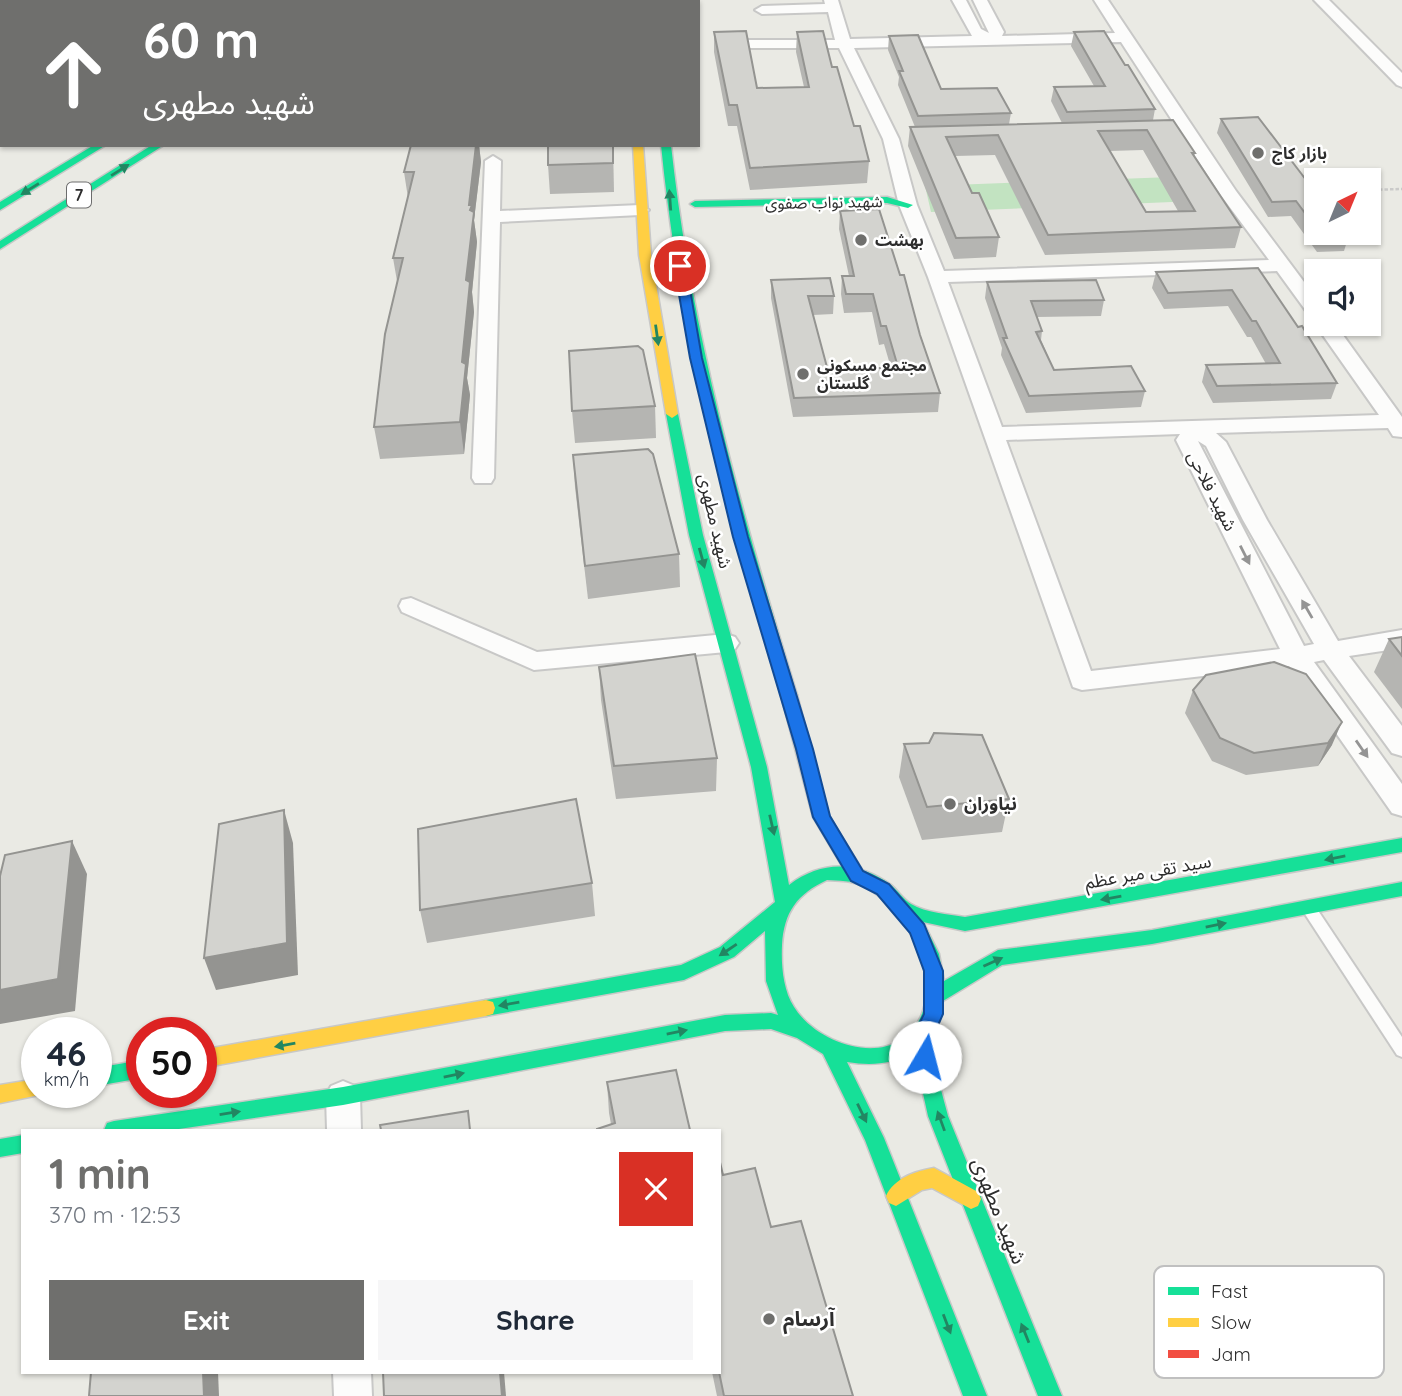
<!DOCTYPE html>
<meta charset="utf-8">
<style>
:root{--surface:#fff;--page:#f6f6f7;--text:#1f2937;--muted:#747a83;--accent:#6f6f6d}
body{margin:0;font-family:Quicksand,"Noto Sans Arabic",sans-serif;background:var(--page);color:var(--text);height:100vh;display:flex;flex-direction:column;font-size:26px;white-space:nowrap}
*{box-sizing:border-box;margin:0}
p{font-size:23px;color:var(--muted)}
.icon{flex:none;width:38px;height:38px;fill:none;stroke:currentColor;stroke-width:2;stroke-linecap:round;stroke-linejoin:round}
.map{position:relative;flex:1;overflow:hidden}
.details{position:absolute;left:21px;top:1129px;width:700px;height:245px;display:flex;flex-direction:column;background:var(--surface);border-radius:0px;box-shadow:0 2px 5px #0004}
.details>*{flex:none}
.guide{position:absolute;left:0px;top:0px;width:700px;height:147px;box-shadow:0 2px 5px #0004;background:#6f6f6d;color:#fff;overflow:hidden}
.needle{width:46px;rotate:43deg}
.controls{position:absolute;left:1304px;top:168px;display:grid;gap:14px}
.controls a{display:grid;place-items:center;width:77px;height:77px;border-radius:0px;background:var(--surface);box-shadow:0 2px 5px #0004;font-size:35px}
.speed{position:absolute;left:21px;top:1017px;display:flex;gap:14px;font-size:35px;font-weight:700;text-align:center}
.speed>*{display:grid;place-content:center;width:91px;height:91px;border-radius:50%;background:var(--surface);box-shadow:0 2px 5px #0004;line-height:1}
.speed small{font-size:18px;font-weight:400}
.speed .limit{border:10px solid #d22;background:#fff;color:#111}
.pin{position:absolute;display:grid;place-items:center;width:60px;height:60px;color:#fff;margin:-30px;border:4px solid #fff;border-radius:50%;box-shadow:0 2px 7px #0007}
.me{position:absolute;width:77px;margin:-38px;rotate:8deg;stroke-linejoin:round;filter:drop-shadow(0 0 5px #0008)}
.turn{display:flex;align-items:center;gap:24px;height:147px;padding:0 28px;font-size:32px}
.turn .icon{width:91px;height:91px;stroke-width:2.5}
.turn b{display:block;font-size:49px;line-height:60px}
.round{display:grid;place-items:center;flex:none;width:74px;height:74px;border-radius:0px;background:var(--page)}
.head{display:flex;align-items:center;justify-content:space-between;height:119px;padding:0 28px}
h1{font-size:42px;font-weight:800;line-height:52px;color:var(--accent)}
.button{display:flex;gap:14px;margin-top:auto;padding:14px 28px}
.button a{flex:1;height:80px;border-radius:0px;background:var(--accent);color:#fff;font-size:28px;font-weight:800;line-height:80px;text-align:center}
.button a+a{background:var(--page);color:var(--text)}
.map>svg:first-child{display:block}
</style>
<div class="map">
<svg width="1402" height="1396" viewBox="0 0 1402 1396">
<rect width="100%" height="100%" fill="#eaeae4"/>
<path fill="#c2e3c1" d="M1199 176 1220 200 931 212 925 186Z"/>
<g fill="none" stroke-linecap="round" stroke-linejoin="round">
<g stroke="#c8c8c7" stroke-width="4">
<path id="lane" d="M1308 901 1313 903 1402 1037V1057L1397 1055 1303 911 1301 907 1303 903Z"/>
</g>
<g stroke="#c8c8c7" stroke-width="4">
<g id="street">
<path d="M824 0H838L850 39 972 36 952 0H966L981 29 989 33 973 0H987L1004 32 1002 36 1115 33 1094 0H1108L1236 191 1316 298V317L1309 315 1277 271 948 282 1002 427 1379 415 1315 324H1335L1402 417V437L1393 436 1388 428 1216 433 1226 442 1267 520 1338 641 1402 630V648L1349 656 1402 726V756L1392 753 1324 660 1314 662 1402 784V816L1392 813 1289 666 1082 690 1073 687 928 277 899 205 883 139 839 48H731L724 44 731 40H835L828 12 762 14 755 10 762 6 825 4ZM1121 42 1220 194 1269 260 944 271 917 205 899 139 854 48ZM1180 434 1176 440 1280 649 1091 671 1006 440ZM1198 441 1206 446 1243 520 1314 644 1304 646Z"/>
<path d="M1314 0H1329L1402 73V87L1397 85Z"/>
<path d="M493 156 501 161 500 211 640 205 649 210 640 215 500 222 494 478 491 483H475L472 478 485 161Z"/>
<path d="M411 598 537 652 726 634 735 637 739 643 735 649 726 652 534 670 402 612 399 606 402 600Z"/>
<path d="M343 1081 355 1086 360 1096 361 1130H327L326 1096 331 1086Z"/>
<path d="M333 1372H371L372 1396H334Z"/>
</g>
</g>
<g stroke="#c8c8c7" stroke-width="3">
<g id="fast">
<path d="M326 0H335L325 2Z"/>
<path d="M371 0H380L370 2Z"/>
<path d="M400 0H410L399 2Z"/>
<path d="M94 145H106L0 210V202Z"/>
<path d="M152 145H164L0 249V241Z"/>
<path d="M661 145H671C692 337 741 512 797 695L789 701 781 695C727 512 680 336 661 145Z"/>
<path d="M887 197 913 205 908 208 887 203 695 207 690 204 695 201Z"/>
<path d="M672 410 678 414 703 535 767 767 789 885C822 860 858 861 891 885 898 891 904 900 911 904 926 913 948 914 965 917L1402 838V852L965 931 923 922 939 954 944 981 998 950 1152 930 1402 882V896L1152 944 1002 965 943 1001 931 1037 937 1075 948 1116 1062 1396H1038L928 1116 914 1053C890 1064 873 1066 847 1062L884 1138 987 1396H963L865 1140 823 1054 797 1038 771 1029 725 1031 343 1105 172 1130H104L107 1123 114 1121 343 1087 725 1015 771 1013 778 1015 766 981 765 931 734 957 684 980 486 1016 479 1014 477 1008 479 1002 486 1000 681 965 720 947 775 902 751 767 689 535 666 414ZM827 880C839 881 852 880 863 886 904 906 937 966 923 1011 903 1071 821 1050 794 1007 783 990 781 965 782 945 784 912 797 894 827 880Z"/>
<path d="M142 1060V1078L96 1086V1068Z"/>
<path d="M23 1135V1153L0 1157V1139Z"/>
</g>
</g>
<g stroke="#c8c8c7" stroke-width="3">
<g id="slow">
<rect x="639" y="0" width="8" height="2"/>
<path d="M633 145H643L651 255 678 414 672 418 666 414 639 255Z"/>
<path d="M789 689 797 695 829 816 866 876 863 881 857 883 851 881 813 817 781 695Z"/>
<path d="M486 1000 493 1002 495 1008 493 1014 486 1016 201 1068V1050Z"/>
<path d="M37 1079V1092H45L44 1094 0 1103V1085Z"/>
<path d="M934 1168 978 1192 981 1199 978 1206 971 1209 932 1188 922 1190 896 1206 889 1203 886 1196C894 1178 916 1171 934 1168Z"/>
</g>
</g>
<g stroke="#c8c8c7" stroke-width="3">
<rect id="jam" x="667" y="0" width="8" height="2"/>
</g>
<path stroke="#cacac9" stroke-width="2.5" stroke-dasharray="3.5 2" stroke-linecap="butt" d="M1368 190 1402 189"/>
<use href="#lane" fill="#fcfcfb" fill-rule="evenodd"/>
<use href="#street" fill="#fcfcfb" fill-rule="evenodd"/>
<use href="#fast" fill="#16e098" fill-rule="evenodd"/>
<use href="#slow" fill="#ffcf43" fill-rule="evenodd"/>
<use href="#jam" fill="#f24e42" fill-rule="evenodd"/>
</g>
<g fill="#b5b5b2" fill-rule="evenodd">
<path d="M714 32 757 88 804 87 796 52 797 32 832 67 854 126 869 161 867 183 750 190 737 126H728L714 52Z"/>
<path d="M1074 32 1125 65 1155 109 1153 120 1195 153 1194 157 1241 227 1235 248 1045 255 995 155 955 156 972 193 999 237 996 257 954 259 908 146 910 127H915L898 85 899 77 888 50 889 36 941 89 1011 113 1009 124 1062 123 1051 101 1054 87 1094 86 1071 46ZM1143 150 1178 211 1146 212 1109 151Z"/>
<path d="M1221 119 1316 193V233H1347L1349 235 1344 251 1317 252 1291 216 1268 217 1217 133Z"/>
<path d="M411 145H479L481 162 474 220 477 242 472 292 474 312 467 378 470 395 464 454 380 459 374 427 397 281 393 258 408 198 404 172Z"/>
<path d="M613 145 614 192 550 194 548 165Z"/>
<path d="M840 211 900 275 940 393 938 412 793 417 771 298V280L834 296 833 314 813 315 828 371 891 368 884 344 879 345 872 312 844 313 841 294 842 276H849L839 229Z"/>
<path d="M1258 268 1337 383 1331 399 1213 403 1202 382 1206 365 1266 364 1251 337H1247L1228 306 1164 309 1152 288 1156 272Z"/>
<path d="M987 282 1104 300 1101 316 1037 317 1042 331 1041 340 1054 370 1145 391 1141 407 1026 413 1001 355 1002 348 985 298Z"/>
<path d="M655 406 656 438 575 443 572 411Z"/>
<path d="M573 455 679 554 680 587 588 599 575 487Z"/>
<path d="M1402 637V709L1374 672 1389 639Z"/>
<path d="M599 667 717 758 716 791 616 799 601 700Z"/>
<path d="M1193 690 1332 745 1318 766 1246 775 1212 761 1185 713Z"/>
<path d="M929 743 1009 799 1002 832 922 840 899 777 904 744Z"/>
<path d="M592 883 595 916 427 943 420 910Z"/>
<path d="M607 1082 690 1130 611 1124 609 1113Z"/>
<path d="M723 1175 771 1227 853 1396H717L712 1372H719Z"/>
</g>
<g fill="#949491">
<path d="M476 145H479L481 162 474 220 477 242 472 292 474 312 467 378 470 395 464 454 460 422 462 362 469 205Z"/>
<path d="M1342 722 1332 745 1318 766 1328 743Z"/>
<path d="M284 810 293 843 298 975 216 990 204 958Z"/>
<path d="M72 841 87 874 75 1011 0 1024V990Z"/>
<path d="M203 1372H218L219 1396H204Z"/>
<path d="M500 1372H504L506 1396H502Z"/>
</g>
<g fill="#d3d3cf" stroke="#949491" stroke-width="2" fill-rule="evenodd">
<path d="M746 31 757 88 809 87 797 32 823 31 832 67H837L854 126H860L869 161 750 168 737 105H729L714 32Z"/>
<path d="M1104 31 1125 65H1128L1155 109 1067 112 1054 87 1105 86 1074 32Z"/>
<path d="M918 35 941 89 997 88 1011 113 918 116 899 71H903L889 36Z"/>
<path d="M1258 117 1316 193V228L1296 201 1272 202 1221 119Z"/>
<path d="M1173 120 1195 153H1192L1241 227 1048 235 998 135 946 137 972 193H979L999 237 956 238 910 127ZM1147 130 1195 211 1146 212 1098 131Z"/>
<path d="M411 145H476L469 205H472L470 210 474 212 466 280 470 282 462 362 466 364 460 422 374 427 385 334 403 258H393L414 172H404Z"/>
<path d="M548 145H613V163L548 165Z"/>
<path d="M879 209 900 275H904L920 335 940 393 794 398 771 280 830 278 834 296H808L828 371 898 367 886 326H881L873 294H846L842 276H854L840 211Z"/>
<path d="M1320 233H1347L1349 235 1322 236Z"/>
<path d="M1258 268 1298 327 1302 326 1337 383 1217 386 1206 365 1280 363 1256 321H1252L1232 290 1168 293 1156 272Z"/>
<path d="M1096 280 1104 300 1031 301 1042 331 1036 332 1054 370 1131 366 1145 391 1029 396 1003 338H1007L987 282Z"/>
<path d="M638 346 643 350 655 406 572 411 569 351Z"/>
<path d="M648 449 653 454 679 554 585 566 573 455Z"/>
<path d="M1402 637V656L1389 639Z"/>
<path d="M695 654 717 758 614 766 599 667Z"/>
<path d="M1274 662 1306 674 1342 722 1328 743 1254 753 1220 738 1193 690 1206 675Z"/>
<path d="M934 733 982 735 1009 799 927 807 904 744 929 743Z"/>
<path d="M576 799 592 883 420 910 418 829Z"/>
<path d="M284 810 287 943 204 958 219 824Z"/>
<path d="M72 841 58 979 0 990V876L5 855Z"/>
<path d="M676 1070 690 1130H597V1129L615 1123 607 1082Z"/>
<path d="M468 1111 470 1130H381L380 1125Z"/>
<path d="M719 1158 723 1175 755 1168 771 1227 801 1221 853 1396H724L719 1372Z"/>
<path d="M91 1372H203L204 1396H89Z"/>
<path d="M383 1372H500L502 1396H384Z"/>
</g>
<defs><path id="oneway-solid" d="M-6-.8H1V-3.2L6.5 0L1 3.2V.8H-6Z" transform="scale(1.75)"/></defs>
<g fill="#228662">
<use href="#oneway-solid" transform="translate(120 170) rotate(-32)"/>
<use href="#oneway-solid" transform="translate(30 189) rotate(148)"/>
<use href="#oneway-solid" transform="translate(670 200) rotate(-94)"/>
<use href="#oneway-solid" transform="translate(657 335) rotate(82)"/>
<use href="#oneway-solid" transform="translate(702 558) rotate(75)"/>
<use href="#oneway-solid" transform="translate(772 825) rotate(77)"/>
<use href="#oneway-solid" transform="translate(1335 858) rotate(169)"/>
<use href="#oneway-solid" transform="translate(1111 898) rotate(170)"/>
<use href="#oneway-solid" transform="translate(1216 925) rotate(-11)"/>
<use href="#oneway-solid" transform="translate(728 950) rotate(146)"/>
<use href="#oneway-solid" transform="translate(993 962) rotate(-24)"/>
<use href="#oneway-solid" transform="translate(509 1004) rotate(170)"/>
<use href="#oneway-solid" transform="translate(677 1032) rotate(-11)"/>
<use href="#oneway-solid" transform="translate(285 1045) rotate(170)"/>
<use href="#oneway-solid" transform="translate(454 1075) rotate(-11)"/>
<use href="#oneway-solid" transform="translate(230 1113) rotate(-9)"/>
<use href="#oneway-solid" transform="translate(862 1113) rotate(64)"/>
<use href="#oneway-solid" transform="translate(941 1121) rotate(-110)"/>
<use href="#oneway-solid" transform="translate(947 1324) rotate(69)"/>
<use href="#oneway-solid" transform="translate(1025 1333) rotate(-112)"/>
</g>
<g fill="#949494">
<use href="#oneway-solid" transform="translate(1245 555) rotate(63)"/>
<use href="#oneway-solid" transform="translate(1307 609) rotate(-120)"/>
<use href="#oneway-solid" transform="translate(1362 749) rotate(55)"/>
</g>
<path fill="#1a73e8" stroke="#114b97" stroke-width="2" d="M680 262 686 266 702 358 748 537 813 749 830 816 863 871 889 884 924 924 943 971V1014L932 1039 934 1057 931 1063 925 1066 918 1063 912 1038 924 1014V971L910 933 877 894 851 881 813 817 796 749 733 537 690 358 674 266Z"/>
<g fill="#6f6f6d" stroke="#fff" stroke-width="2.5">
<circle cx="1258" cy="153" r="7"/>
<circle cx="861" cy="240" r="7"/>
<circle cx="803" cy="374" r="7"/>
<circle cx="950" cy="804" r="7"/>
<circle cx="769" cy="1319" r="7"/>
</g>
<g text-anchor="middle" stroke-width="5" stroke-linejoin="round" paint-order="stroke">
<g font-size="16" font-weight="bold" fill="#2d2d2d" stroke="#fff" text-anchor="start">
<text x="1272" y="159">بازار کاج</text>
<text x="875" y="246">بهشت</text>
<text x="817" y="371">مجتمع مسکونی<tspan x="817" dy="18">گلستان</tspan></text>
</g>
<rect fill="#fff" stroke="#6c6c6c" stroke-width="2" x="67" y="182.5" width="24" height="25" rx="5"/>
<g font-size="16" font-weight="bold" fill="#2d2d2d">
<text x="79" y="201">7</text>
</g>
<g font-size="16" fill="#2d2d2d" stroke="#fff">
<text transform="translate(824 202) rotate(-1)" y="6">شهید نواب صفوی</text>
</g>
<g font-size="18" fill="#2d2d2d" stroke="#fff">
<text transform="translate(1212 491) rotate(63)" y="6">شهید فلاحی</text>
<text transform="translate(715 521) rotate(77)" y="6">شهید مطهری</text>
<text transform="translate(1148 872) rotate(-10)" y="6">سید تقی میر عظم</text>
</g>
<g font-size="18" font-weight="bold" fill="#2d2d2d" stroke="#fff" text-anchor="start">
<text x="964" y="810">نیاوران</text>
</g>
<g font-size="21" fill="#2d2d2d" stroke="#fff">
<text transform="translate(999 1211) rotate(68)" y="7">شهید مطهری</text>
</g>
<g font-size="21" font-weight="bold" fill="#2d2d2d" stroke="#fff" text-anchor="start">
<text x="783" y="1326">آرسام</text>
</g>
</g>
<rect x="1154" y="1266" width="230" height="112" rx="10" fill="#fff" stroke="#c0c0c0" stroke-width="2"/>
<rect x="1168" y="1287" width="31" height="8" fill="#16e098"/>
<rect x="1168" y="1318" width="31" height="9" fill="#ffcf43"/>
<rect x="1168" y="1350" width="31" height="8" fill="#f24e42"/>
<g font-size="19" fill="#2d2d2d">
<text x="1211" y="1298">Fast</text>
<text x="1211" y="1329">Slow</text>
<text x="1211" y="1361">Jam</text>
</g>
</svg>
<div class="controls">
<a><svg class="needle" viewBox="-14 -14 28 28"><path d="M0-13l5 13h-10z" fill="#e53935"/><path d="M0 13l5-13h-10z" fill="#747a83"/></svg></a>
<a><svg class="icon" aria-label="sound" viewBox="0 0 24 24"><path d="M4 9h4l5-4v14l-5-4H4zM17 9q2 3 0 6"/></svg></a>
</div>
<div class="speed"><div>46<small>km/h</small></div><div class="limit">50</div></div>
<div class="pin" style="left:680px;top:266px;background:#d93025"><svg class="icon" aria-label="arrive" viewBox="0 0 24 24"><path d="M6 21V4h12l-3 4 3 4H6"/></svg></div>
<svg class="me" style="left:925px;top:1057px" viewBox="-20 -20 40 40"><circle r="19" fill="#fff"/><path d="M0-13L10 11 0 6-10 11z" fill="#1a73e8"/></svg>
<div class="guide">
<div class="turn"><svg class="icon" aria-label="ahead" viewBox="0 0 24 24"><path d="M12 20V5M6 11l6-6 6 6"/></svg><div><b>60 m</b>شهید مطهری</div></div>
</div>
<section class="details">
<div class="head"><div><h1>1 min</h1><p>370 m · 12:53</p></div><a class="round" style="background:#d93025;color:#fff"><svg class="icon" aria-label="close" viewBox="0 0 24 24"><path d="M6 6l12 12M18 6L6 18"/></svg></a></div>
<div class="button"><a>Exit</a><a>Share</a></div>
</section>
</div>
